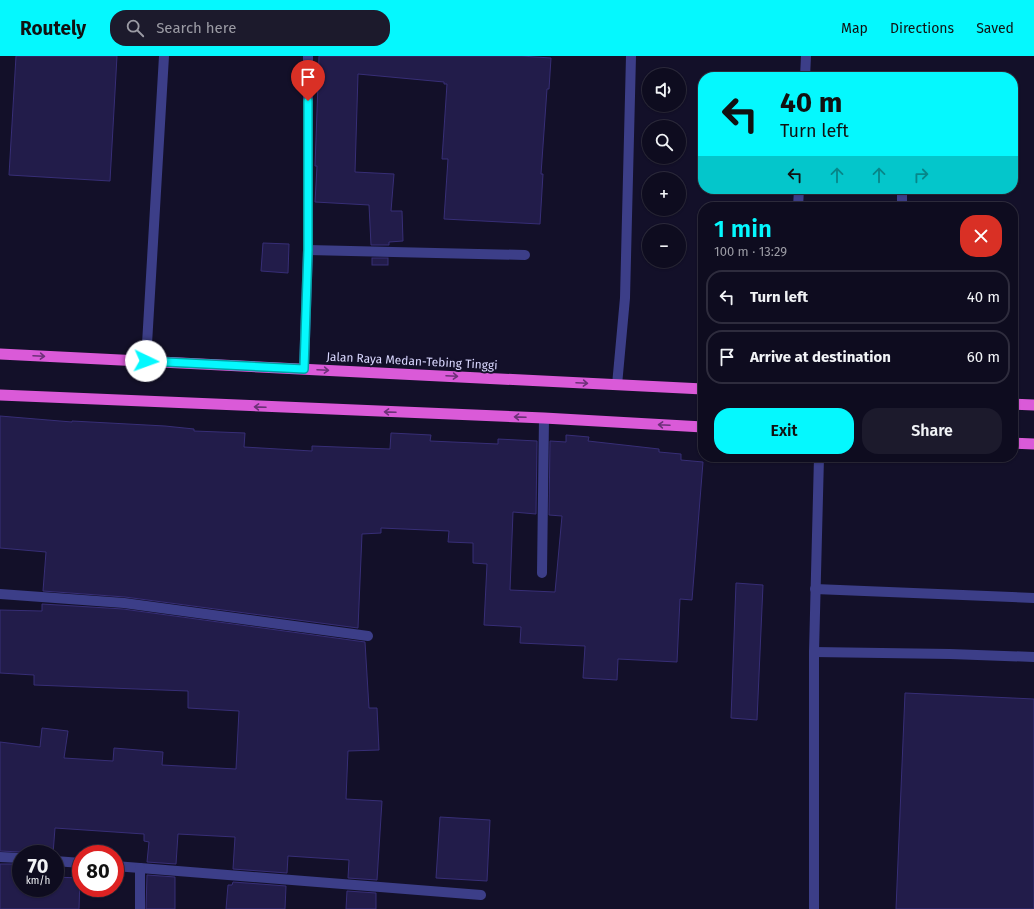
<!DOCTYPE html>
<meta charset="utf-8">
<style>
:root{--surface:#0e0c1f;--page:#1c1a2c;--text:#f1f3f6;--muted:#9b9ba4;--line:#2e2c3d;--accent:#05f8fe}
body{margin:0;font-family:"Fira Sans",sans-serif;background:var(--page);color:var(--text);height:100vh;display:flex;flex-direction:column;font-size:15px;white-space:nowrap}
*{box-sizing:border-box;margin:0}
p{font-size:13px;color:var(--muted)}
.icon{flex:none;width:22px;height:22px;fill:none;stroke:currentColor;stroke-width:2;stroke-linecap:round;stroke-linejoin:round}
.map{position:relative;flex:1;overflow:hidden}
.panel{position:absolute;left:698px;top:146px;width:320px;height:260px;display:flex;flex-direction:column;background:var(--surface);border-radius:16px;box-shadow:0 1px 3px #0004,0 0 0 1px var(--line)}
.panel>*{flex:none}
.top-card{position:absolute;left:698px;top:16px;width:320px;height:122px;border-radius:16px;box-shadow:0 1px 3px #0004,0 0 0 1px var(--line);background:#05f8fe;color:#111;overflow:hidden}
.fabs{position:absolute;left:642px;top:12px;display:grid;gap:8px}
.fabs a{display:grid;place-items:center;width:44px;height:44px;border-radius:50%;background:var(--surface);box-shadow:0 1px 3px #0004,0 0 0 1px var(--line);font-size:20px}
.speed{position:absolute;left:12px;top:789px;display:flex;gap:8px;font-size:20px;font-weight:700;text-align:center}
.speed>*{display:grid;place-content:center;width:52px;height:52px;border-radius:50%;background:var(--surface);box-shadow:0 1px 3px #0004,0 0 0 1px var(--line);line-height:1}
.speed small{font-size:10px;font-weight:400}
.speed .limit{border:6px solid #d22;background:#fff;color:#111}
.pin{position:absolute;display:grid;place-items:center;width:34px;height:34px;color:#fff;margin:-41px -17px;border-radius:50% 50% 50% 0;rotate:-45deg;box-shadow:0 0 4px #0007}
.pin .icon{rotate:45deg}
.me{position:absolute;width:44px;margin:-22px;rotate:93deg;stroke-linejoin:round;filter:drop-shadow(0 0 3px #0008)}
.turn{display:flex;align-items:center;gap:14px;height:84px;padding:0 16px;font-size:18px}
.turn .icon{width:52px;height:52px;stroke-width:2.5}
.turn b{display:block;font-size:28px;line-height:34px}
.lanes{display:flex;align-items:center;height:38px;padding:0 16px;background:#0003;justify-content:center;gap:20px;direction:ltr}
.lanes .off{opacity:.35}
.round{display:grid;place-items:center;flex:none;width:42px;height:42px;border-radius:16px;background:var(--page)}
.summary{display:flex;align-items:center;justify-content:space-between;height:68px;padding:0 16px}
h1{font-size:24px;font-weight:600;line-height:30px;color:var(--accent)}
.button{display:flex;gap:8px;margin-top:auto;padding:8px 16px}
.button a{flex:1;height:46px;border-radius:16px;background:var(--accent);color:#111;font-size:16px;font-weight:600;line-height:46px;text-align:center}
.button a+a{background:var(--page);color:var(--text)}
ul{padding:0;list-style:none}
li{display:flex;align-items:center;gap:12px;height:54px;margin:0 8px 6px;padding:0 8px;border:2px solid var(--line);border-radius:16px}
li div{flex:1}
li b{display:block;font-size:15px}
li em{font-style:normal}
header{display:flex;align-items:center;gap:24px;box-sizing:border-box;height:56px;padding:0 20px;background:var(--accent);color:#111}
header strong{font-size:19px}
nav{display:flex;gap:22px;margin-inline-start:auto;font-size:14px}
.search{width:280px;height:36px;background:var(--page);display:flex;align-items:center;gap:10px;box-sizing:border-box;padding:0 14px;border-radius:16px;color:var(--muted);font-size:15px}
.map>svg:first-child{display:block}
</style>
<header>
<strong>Routely</strong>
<div class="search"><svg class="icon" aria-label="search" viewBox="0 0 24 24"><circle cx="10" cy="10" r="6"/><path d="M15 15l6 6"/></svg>Search here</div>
<nav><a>Map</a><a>Directions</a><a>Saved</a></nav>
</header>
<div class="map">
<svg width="1034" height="853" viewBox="0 0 1034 853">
<rect width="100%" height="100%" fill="#131029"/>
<g fill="#221c4a" stroke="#372e76">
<path d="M16 0H117L110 125 9 119Z"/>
<path d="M319 0H521L551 2 549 33H547L541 118H543L540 168 444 163 448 103H442L447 28H444V26L358 18 355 116 394 118 391 155H402L403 185 389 186V189H371L369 149 315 146 317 110H315Z"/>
<path d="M263 187 289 188 288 217 261 215Z"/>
<rect x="372" y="202" width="16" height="7"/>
<path d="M0 360 72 366V365L165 370 194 373V375L245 377 244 391 312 395V390L390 393 391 377 431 379 430 385 498 388V383L537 385 536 458 513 456 510 534 555 536 562 460 549 459 550 385 566 386V379L589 381 588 385 659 393V396L681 398V404L703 406 692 544 680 543 677 606 618 603 617 624 583 622 585 590 520 587 521 571 484 569 487 508 473 507V487L448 486 449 475 381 472V477L362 478 358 572 125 541 43 535 46 496 0 492Z"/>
<path d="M736 527 763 529 757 664 731 662Z"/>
<path d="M42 548 123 553 365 586 369 652H377L379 694 348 695 346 743 382 745 377 824 348 822 349 804 288 800 287 817 233 813 235 781 178 778 176 808 147 806 149 786 144 785V778L55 772 53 798H26L21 796 0 795V686L40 691 42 672 68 675 64 702 113 705 114 692 163 696 162 709 236 713 239 655 188 652V635L34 629V619L0 617V554L42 555Z"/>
<path d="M905 637 1034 643V853H896Z"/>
<path d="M440 761 490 764 487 825 436 822Z"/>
<path d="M0 808H21V832H55V821L80 822 79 853H0Z"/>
<path d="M147 819 175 821V853H146Z"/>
<path d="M233 826 286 830 285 853H226L228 829H232Z"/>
<path d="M347 835 376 837V853H346Z"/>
</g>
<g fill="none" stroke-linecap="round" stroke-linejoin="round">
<g stroke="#3c3e88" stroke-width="10">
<path d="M805 21 806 0"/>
<path d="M798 151 799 133"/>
<path d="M902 151V133"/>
<path d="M308 194 525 199"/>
<path d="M146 305 164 0"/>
<path d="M304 313 308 194V0"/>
<path d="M617 329 625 242 631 0"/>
<path d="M815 533 1034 542"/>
<path d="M814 596 950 598 1034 601"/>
<path d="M814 853V596L819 401"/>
</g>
<g stroke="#3c3e88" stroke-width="10">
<path d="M542 517 544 362"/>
<path d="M0 538 124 547 368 580"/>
<path d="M0 801 21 802"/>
<path d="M55 805 81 807"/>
<path d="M115 810 481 839"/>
<path d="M140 853V812"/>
</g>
<g stroke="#da5ad8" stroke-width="11">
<path d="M0 298 703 333"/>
<path d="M0 339 544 362 703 371"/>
<path d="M1013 348 1034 349"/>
<path d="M1013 387 1034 388"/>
</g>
</g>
<defs><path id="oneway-shaft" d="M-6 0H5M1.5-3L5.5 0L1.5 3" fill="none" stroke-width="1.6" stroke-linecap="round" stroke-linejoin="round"/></defs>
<g stroke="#6d3178">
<use href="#oneway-shaft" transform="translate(39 300) rotate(3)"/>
<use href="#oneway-shaft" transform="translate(323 314) rotate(3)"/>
<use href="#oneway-shaft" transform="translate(452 320) rotate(3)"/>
<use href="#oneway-shaft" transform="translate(582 327) rotate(3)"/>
<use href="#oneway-shaft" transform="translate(260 351) rotate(-178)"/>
<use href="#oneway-shaft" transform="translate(390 356) rotate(-178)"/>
<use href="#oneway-shaft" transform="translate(520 361) rotate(-178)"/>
<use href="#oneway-shaft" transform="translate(664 369) rotate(-177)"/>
</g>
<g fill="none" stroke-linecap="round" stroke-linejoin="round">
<g stroke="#03a1a5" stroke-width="10">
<path id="route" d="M146 305 304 313 308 194V45"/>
</g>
<use href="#route" stroke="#05f8fe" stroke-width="7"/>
</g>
<g text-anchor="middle" stroke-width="4" stroke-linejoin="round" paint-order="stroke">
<g font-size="12" fill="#dad8ff" stroke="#131029">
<text transform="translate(412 305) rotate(3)" y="4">Jalan Raya Medan-Tebing Tinggi</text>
</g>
</g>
</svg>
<div class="fabs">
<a><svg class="icon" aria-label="sound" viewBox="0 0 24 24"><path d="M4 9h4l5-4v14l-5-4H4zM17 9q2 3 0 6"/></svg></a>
<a><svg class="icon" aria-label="search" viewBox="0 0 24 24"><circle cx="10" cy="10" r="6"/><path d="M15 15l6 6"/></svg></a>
<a>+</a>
<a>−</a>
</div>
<div class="speed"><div>70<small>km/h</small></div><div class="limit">80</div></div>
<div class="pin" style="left:308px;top:45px;background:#d93025"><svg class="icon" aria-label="arrive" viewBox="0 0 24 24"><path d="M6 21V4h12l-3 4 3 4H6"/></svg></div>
<svg class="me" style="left:146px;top:305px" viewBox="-20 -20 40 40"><circle r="19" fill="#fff"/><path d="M0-13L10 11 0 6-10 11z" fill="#05f8fe"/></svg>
<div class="top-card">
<div class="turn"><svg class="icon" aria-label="left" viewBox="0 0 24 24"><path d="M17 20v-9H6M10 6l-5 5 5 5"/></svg><div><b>40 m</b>Turn left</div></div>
<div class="lanes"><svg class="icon" aria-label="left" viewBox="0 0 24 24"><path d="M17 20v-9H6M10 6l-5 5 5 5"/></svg><svg class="icon off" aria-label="ahead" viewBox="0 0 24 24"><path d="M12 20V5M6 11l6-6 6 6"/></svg><svg class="icon off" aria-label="ahead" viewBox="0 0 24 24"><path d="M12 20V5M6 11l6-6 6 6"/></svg><svg class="icon off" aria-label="right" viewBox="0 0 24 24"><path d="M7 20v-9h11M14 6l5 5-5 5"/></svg></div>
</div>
<section class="panel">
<div class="summary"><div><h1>1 min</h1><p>100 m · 13:29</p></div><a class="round" style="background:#d93025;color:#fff"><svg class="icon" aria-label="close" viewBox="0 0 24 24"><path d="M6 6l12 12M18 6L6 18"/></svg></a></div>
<ul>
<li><svg class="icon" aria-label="left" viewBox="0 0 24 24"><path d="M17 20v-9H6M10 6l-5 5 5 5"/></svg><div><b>Turn left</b></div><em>40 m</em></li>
<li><svg class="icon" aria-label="arrive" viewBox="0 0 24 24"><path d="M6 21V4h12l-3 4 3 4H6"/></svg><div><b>Arrive at destination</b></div><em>60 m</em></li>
</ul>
<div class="button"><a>Exit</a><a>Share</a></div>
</section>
</div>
